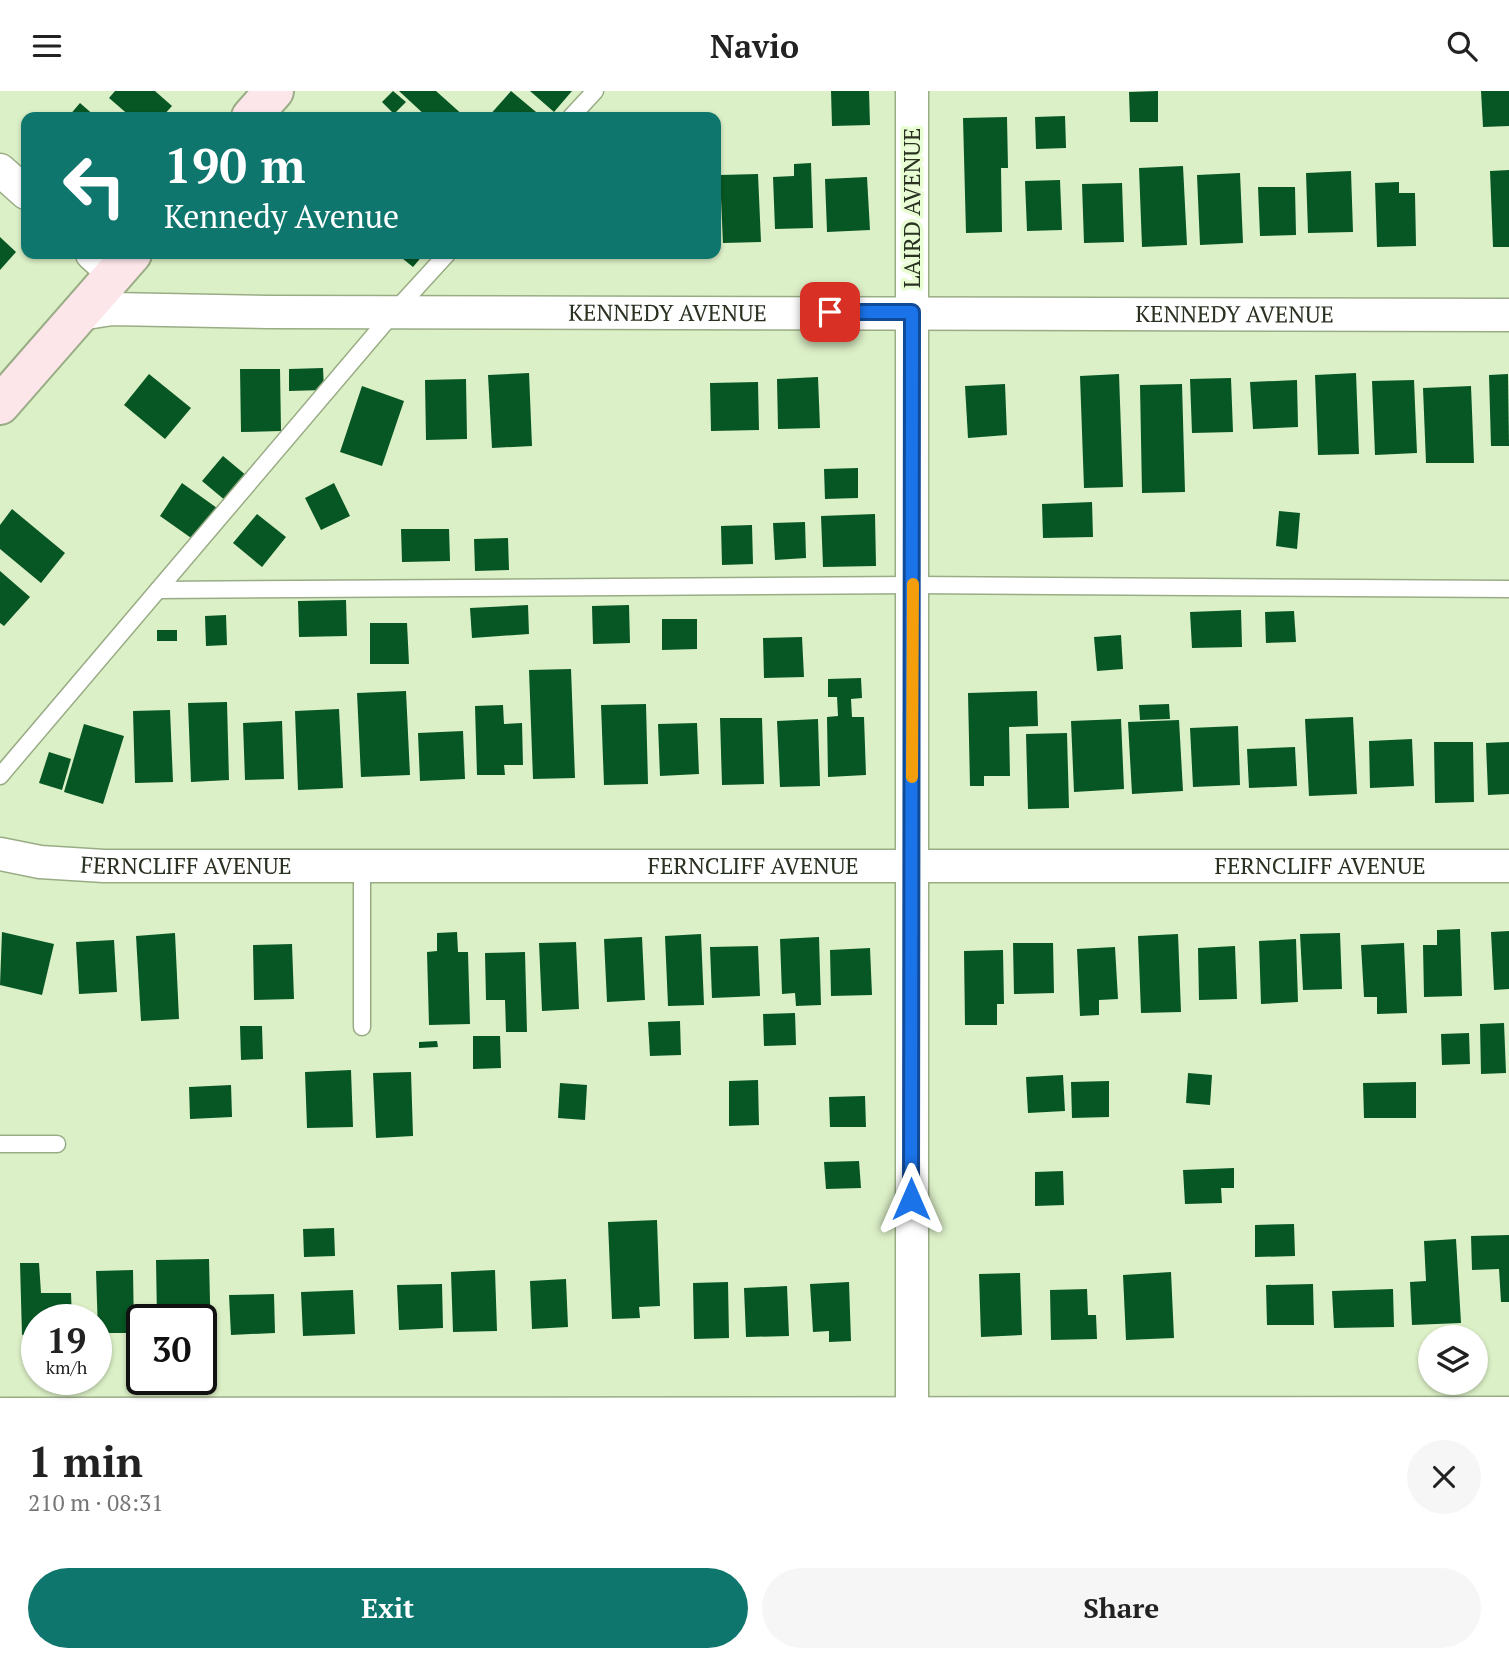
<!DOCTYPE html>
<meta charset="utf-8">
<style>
:root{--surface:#fff;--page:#f6f6f6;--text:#222;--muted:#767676;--accent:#0f766e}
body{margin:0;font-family:"PT Serif",serif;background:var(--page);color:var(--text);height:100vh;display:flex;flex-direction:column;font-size:26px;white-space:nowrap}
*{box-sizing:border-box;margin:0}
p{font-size:23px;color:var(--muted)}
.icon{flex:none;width:38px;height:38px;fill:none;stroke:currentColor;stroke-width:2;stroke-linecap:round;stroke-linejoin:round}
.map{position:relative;height:1326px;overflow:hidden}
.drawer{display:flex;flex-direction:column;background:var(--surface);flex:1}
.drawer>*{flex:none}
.guide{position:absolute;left:21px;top:21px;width:700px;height:147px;border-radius:14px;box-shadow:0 2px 5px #0004;background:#0f766e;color:#fff;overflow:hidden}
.tools{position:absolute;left:1418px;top:1234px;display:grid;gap:14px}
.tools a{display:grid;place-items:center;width:70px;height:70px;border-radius:50%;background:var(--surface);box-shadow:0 2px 5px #0004;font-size:35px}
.speed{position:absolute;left:21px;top:1213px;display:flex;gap:14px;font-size:35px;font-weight:700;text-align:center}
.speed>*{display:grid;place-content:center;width:91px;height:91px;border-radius:50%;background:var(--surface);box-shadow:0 2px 5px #0004;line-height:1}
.speed small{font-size:18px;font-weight:400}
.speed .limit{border:4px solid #111;border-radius:10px;background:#fff;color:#111}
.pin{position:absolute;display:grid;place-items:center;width:60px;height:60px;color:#fff;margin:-30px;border-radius:14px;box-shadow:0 4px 10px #0006}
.me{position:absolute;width:77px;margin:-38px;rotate:0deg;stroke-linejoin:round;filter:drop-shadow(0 0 5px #0008)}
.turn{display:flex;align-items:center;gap:24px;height:147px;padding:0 28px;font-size:32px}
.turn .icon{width:91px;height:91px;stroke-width:2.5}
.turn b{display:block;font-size:49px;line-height:60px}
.round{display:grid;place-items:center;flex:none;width:74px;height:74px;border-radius:37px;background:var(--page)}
.head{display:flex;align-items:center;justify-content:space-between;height:119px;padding:0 28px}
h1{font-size:42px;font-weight:700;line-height:52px}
.action{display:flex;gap:14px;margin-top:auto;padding:14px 28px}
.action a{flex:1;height:80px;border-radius:42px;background:var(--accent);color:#fff;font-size:28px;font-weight:700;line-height:80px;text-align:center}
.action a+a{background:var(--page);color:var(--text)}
header{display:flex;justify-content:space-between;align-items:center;height:91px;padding:0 28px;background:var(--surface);font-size:32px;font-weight:700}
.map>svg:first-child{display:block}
</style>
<header><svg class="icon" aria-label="menu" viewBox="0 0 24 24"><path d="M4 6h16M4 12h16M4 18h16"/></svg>Navio<svg class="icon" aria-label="search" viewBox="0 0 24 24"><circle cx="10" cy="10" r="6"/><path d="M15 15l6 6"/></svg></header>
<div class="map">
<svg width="1509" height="1326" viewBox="0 0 1509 1326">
<rect width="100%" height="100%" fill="#dcf0c7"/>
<g fill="#075724">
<path d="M115 0H155L172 15 162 26H131L109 7Z"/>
<path d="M393 0 406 11 394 23 382 11Z"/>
<path d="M399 0H436L465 26H427Z"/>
<path d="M511 0 542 26H488Z"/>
<path d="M530 0H572L554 21Z"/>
<path d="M831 0H869L870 34 832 35Z"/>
<path d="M1158 0V31H1130L1129 1Z"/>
<path d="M1481 0H1509V35L1483 36Z"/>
<path d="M80 12 96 26H68Z"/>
<path d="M1065 25 1066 57 1036 58 1035 26Z"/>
<path d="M1007 26 1008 77H1001L1002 141 966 142 963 27Z"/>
<path d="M811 72 813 137 775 138 773 86 794 85V73Z"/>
<path d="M1183 75 1187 154 1142 156 1139 77Z"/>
<path d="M1509 79V156H1493L1490 80Z"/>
<path d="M1351 80 1353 141 1308 142 1306 82Z"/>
<path d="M1240 82 1243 152 1200 154 1197 84Z"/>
<path d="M758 83 761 151 723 152 720 84Z"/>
<path d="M867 86 870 139 827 141 825 88Z"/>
<path d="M1060 89 1062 139 1027 140 1025 90Z"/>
<path d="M1399 91V102H1415L1416 155 1377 156 1375 92Z"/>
<path d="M1122 92 1124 151 1084 152 1082 93Z"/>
<path d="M1258 96H1295L1296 144 1260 145Z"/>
<path d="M0 146 16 161 0 179Z"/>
<path d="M397 163H424L413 176Z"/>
<path d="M323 277 324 299 289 300V278Z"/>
<path d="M240 278H280L281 340 241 341Z"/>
<path d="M529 282 532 355 492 357 488 284Z"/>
<path d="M1356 282 1359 363 1318 364 1315 284Z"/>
<path d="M149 283 191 317 165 348 124 314Z"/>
<path d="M1119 283 1123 396 1084 397 1080 285Z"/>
<path d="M1508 283 1509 355H1491L1489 284Z"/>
<path d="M818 286 820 337 778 338 777 288Z"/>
<path d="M1231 287 1233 341 1192 342 1190 288Z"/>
<path d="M466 288 467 348 426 349 425 289Z"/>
<path d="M1297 289 1298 336 1253 338 1250 291Z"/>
<path d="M1414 289 1417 362 1375 364 1372 290Z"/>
<path d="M758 291 759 339 711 340 710 292Z"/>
<path d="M1005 293 1007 344 968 347 965 295Z"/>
<path d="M1182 293 1185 401 1142 402 1140 294Z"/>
<path d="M362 295 404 310 382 375 340 361Z"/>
<path d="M1471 295 1474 372H1426L1423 297Z"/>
<path d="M223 365 247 385 226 410 202 390Z"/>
<path d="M858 377V407L825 408 824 378Z"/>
<path d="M182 392 217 417 194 449 160 425Z"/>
<path d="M334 392 350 425 321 439 305 407Z"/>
<path d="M1092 411 1093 446 1043 447 1042 413Z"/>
<path d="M12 418 65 462 41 492 0 458V434Z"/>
<path d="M1279 420 1300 422 1297 458 1276 455Z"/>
<path d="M257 423 286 446 262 476 233 452Z"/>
<path d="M875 423 876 475 823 476 821 425Z"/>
<path d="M805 431 806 467 775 469 773 432Z"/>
<path d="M752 434 753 473 722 474 721 435Z"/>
<path d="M401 438H449L450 470 402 471Z"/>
<path d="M508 447 509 479 475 480 474 448Z"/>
<path d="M0 480 30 506 4 535 0 532Z"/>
<path d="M346 509 347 545 299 546 298 510Z"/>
<path d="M528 514 529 543 472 547 470 517Z"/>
<path d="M629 514 630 552 593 553 592 515Z"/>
<path d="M1241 519 1242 556 1192 557 1190 521Z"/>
<path d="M1294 520 1296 551 1266 552 1265 521Z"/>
<path d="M226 524 227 554 206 555 205 525Z"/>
<path d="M662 528H697V558L662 559Z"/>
<path d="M370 532H407L409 573H370Z"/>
<rect x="157" y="539" width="20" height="11"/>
<path d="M1121 544 1123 578 1097 580 1094 546Z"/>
<path d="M802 546 804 586 764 587 763 547Z"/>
<path d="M571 578 575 687 533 688 529 579Z"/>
<path d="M861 587 862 607 851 608 852 626H864L866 684 828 686 827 626 838 625 837 606H828V588Z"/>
<path d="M406 600 410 684 361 686 357 602Z"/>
<path d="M1037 600 1038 635 1009 636 1010 685H984V695H970L968 602Z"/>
<path d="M227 611 229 689 191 691 188 612Z"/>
<path d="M646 613 648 693 604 694 601 614Z"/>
<path d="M1169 613 1170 628 1140 629 1139 614Z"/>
<path d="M503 614 504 633 522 632 523 674H504L505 684H477L475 615Z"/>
<path d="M339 618 343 697 298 699 295 620Z"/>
<path d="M170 619 173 691 135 692 133 620Z"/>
<path d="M1353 626 1357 703 1309 705 1305 628Z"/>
<path d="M720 627H762L764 693 722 694Z"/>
<path d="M818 628 820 695 780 696 777 630Z"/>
<path d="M1121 628 1124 698 1074 701 1071 630Z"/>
<path d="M1179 629 1183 700 1132 703 1128 631Z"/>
<path d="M282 630 284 688 245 689 243 632Z"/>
<path d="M697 632 699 683 660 685 658 633Z"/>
<path d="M84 633 124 645 103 713 64 701Z"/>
<path d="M1238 635 1240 694 1193 696 1190 637Z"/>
<path d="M463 640 465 688 420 690 418 642Z"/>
<path d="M1067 642 1069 717 1028 718 1026 643Z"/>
<path d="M1412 648 1414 695 1370 697 1369 650Z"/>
<path d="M1434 651H1473L1474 711 1435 712Z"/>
<path d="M1509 651V703L1488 704 1486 652Z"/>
<path d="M1295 656 1297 695 1249 697 1247 658Z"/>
<path d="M49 661 71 668 62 699 39 692Z"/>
<path d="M1460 838 1462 905 1424 906 1423 854H1437V839Z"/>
<path d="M1509 840V898L1494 899 1491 841Z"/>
<path d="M2 841 54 853 42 904 0 894Z"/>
<path d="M457 841 458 861H468L470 933 429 934 427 861 437 860V842Z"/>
<path d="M175 842 179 928 141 930 136 845Z"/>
<path d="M1340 842 1342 898 1303 899 1300 843Z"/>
<path d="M701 843 704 914 668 915 665 845Z"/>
<path d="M1178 843 1181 921 1141 922 1138 845Z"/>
<path d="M642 846 645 909 607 911 604 848Z"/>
<path d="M819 846 821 914 796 915 795 902 782 903 780 848Z"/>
<path d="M1296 848 1298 911 1261 913 1259 850Z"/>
<path d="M114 849 117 901 79 903 76 851Z"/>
<path d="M576 851 579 918 542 920 539 852Z"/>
<path d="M1013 852H1053L1054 902 1014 903Z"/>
<path d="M1404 852 1407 922 1377 923V906H1364L1361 854Z"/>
<path d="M292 853 294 908 254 909 253 854Z"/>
<path d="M758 855 760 905 712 907 710 856Z"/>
<path d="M1235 855 1237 908 1199 909 1198 857Z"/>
<path d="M1115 856 1118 908 1099 909V924L1080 925 1077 858Z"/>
<path d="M870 857 872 904 831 905 830 859Z"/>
<path d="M1003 859 1004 913H997V934H965L964 860Z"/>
<path d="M525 861 527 941H506L505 909H486L485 862Z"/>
<path d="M795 922 796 954 764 955 763 923Z"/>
<path d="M680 930 681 964 650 965 648 931Z"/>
<path d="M1504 932 1506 982 1481 983 1480 933Z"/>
<path d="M240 935H262L263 968 241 969Z"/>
<path d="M1469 942 1470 973 1442 974 1441 943Z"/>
<path d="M473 945H500L501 977 473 978Z"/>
<path d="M437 950 438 956 419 957V951Z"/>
<path d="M351 979 353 1036 307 1037 305 981Z"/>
<path d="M411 981 413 1045 376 1047 373 982Z"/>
<path d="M1188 982 1212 984 1210 1014 1186 1012Z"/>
<path d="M1063 984 1065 1020 1028 1022 1026 986Z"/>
<path d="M758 989 759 1034 729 1035V990Z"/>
<path d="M1109 990V1026L1072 1027 1071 991Z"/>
<path d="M1416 991V1027H1364L1363 992Z"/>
<path d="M560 992 587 994 585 1029 558 1027Z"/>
<path d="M231 994 232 1026 190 1028 189 996Z"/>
<path d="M865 1005 866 1036H830L829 1006Z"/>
<path d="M859 1070 861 1097 826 1098 824 1071Z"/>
<path d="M1234 1077V1097H1221L1222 1112 1185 1113 1183 1079Z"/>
<path d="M1063 1080 1064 1114 1035 1115V1081Z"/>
<path d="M657 1129 660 1215 639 1216 640 1227 612 1228 608 1131Z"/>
<path d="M1294 1133 1295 1165 1255 1166V1134Z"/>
<path d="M334 1137 335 1165 304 1166 303 1138Z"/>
<path d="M1509 1144V1211H1501L1499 1178 1472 1179 1471 1145Z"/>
<path d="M1456 1148 1461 1232 1412 1234 1410 1191 1426 1190 1424 1150Z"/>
<path d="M209 1168 211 1253H201V1228H157L156 1169Z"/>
<path d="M20 1172H39L41 1202H71L72 1228H37V1243L22 1244Z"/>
<path d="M133 1179 134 1242H98L96 1180Z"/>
<path d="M495 1179 497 1240 453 1241 451 1181Z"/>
<path d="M1171 1181 1174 1247 1126 1249 1123 1184Z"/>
<path d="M1020 1182 1022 1244 981 1246 979 1183Z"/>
<path d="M566 1188 568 1236 532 1238 530 1190Z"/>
<path d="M728 1191 729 1247 694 1248 693 1192Z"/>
<path d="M849 1191 851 1250 829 1251V1240L813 1241 810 1193Z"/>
<path d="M442 1193 443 1237 399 1239 397 1194Z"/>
<path d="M1313 1193 1314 1234H1267L1266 1194Z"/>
<path d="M787 1195 789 1245 746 1246 744 1197Z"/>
<path d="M1087 1198 1088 1224H1096L1097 1248 1051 1249 1050 1199Z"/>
<path d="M1393 1198 1394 1236 1334 1237 1332 1200Z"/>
<path d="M353 1199 355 1243 303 1245 301 1201Z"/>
<path d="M274 1203 275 1242 231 1244 229 1204Z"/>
</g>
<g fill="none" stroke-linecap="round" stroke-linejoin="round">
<g stroke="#99ac85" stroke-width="19">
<g id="lane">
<path d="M571 26 595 0"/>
<path d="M158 499 913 494 1509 498"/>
<path d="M0 685 394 221 447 163"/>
<path d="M362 774V936"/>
<path d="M0 1053H57"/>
</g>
</g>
<g stroke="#99ac85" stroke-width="35">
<g id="street">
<path d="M0 79 26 102"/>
<path d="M92 163 114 183"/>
<path id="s1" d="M80 223 112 218 269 221 1509 224"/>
<path id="s2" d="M0 763 40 771 104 775H1509"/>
<path d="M0 1323 1509 1322"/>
<path d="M912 1326V0"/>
</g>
</g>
<g stroke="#99ac85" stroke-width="42">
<g id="secondary">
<path d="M251 26 274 0"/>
<path d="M0 314 132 163"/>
</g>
</g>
<use href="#lane" stroke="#fff" stroke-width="16"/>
<use href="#street" stroke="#fff" stroke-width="32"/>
<use href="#secondary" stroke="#fde6ea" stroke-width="38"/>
</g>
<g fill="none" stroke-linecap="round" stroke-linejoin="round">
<g stroke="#114b97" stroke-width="18">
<path id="route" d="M830 221H912L911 1108"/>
</g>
<use href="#route" stroke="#1a73e8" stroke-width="12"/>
<path stroke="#f59e0b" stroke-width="12" d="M912 686 913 493"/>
</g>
<g text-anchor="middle" stroke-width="7" stroke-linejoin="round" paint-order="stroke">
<g font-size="23" fill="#293121" stroke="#e9fdd4">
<text transform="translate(912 117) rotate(-90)" y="8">LAIRD AVENUE</text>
<text dy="8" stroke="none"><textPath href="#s1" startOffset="588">KENNEDY AVENUE</textPath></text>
<text dy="8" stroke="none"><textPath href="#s1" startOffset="1155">KENNEDY AVENUE</textPath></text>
<text dy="8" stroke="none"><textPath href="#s2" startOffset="187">FERNCLIFF AVENUE</textPath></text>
<text dy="8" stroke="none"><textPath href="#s2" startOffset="754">FERNCLIFF AVENUE</textPath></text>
<text dy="8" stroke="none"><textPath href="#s2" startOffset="1321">FERNCLIFF AVENUE</textPath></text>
</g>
</g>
</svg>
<div class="tools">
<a><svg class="icon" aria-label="layers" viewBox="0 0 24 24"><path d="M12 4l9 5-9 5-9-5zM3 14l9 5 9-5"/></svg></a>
</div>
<div class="speed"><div>19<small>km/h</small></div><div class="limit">30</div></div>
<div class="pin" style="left:830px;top:221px;background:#d93025"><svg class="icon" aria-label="arrive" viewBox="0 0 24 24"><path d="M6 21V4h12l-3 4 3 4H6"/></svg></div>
<svg class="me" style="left:911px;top:1108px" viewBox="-20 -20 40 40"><path d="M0-17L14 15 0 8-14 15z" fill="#1a73e8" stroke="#fff" stroke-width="4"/></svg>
<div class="guide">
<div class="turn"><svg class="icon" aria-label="left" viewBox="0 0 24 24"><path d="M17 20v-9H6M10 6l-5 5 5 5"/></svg><div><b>190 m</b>Kennedy Avenue</div></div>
</div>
</div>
<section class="drawer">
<div class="head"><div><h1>1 min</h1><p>210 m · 08:31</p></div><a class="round"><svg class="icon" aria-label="close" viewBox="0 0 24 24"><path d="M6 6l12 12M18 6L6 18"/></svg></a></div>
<div class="action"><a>Exit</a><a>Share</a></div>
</section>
